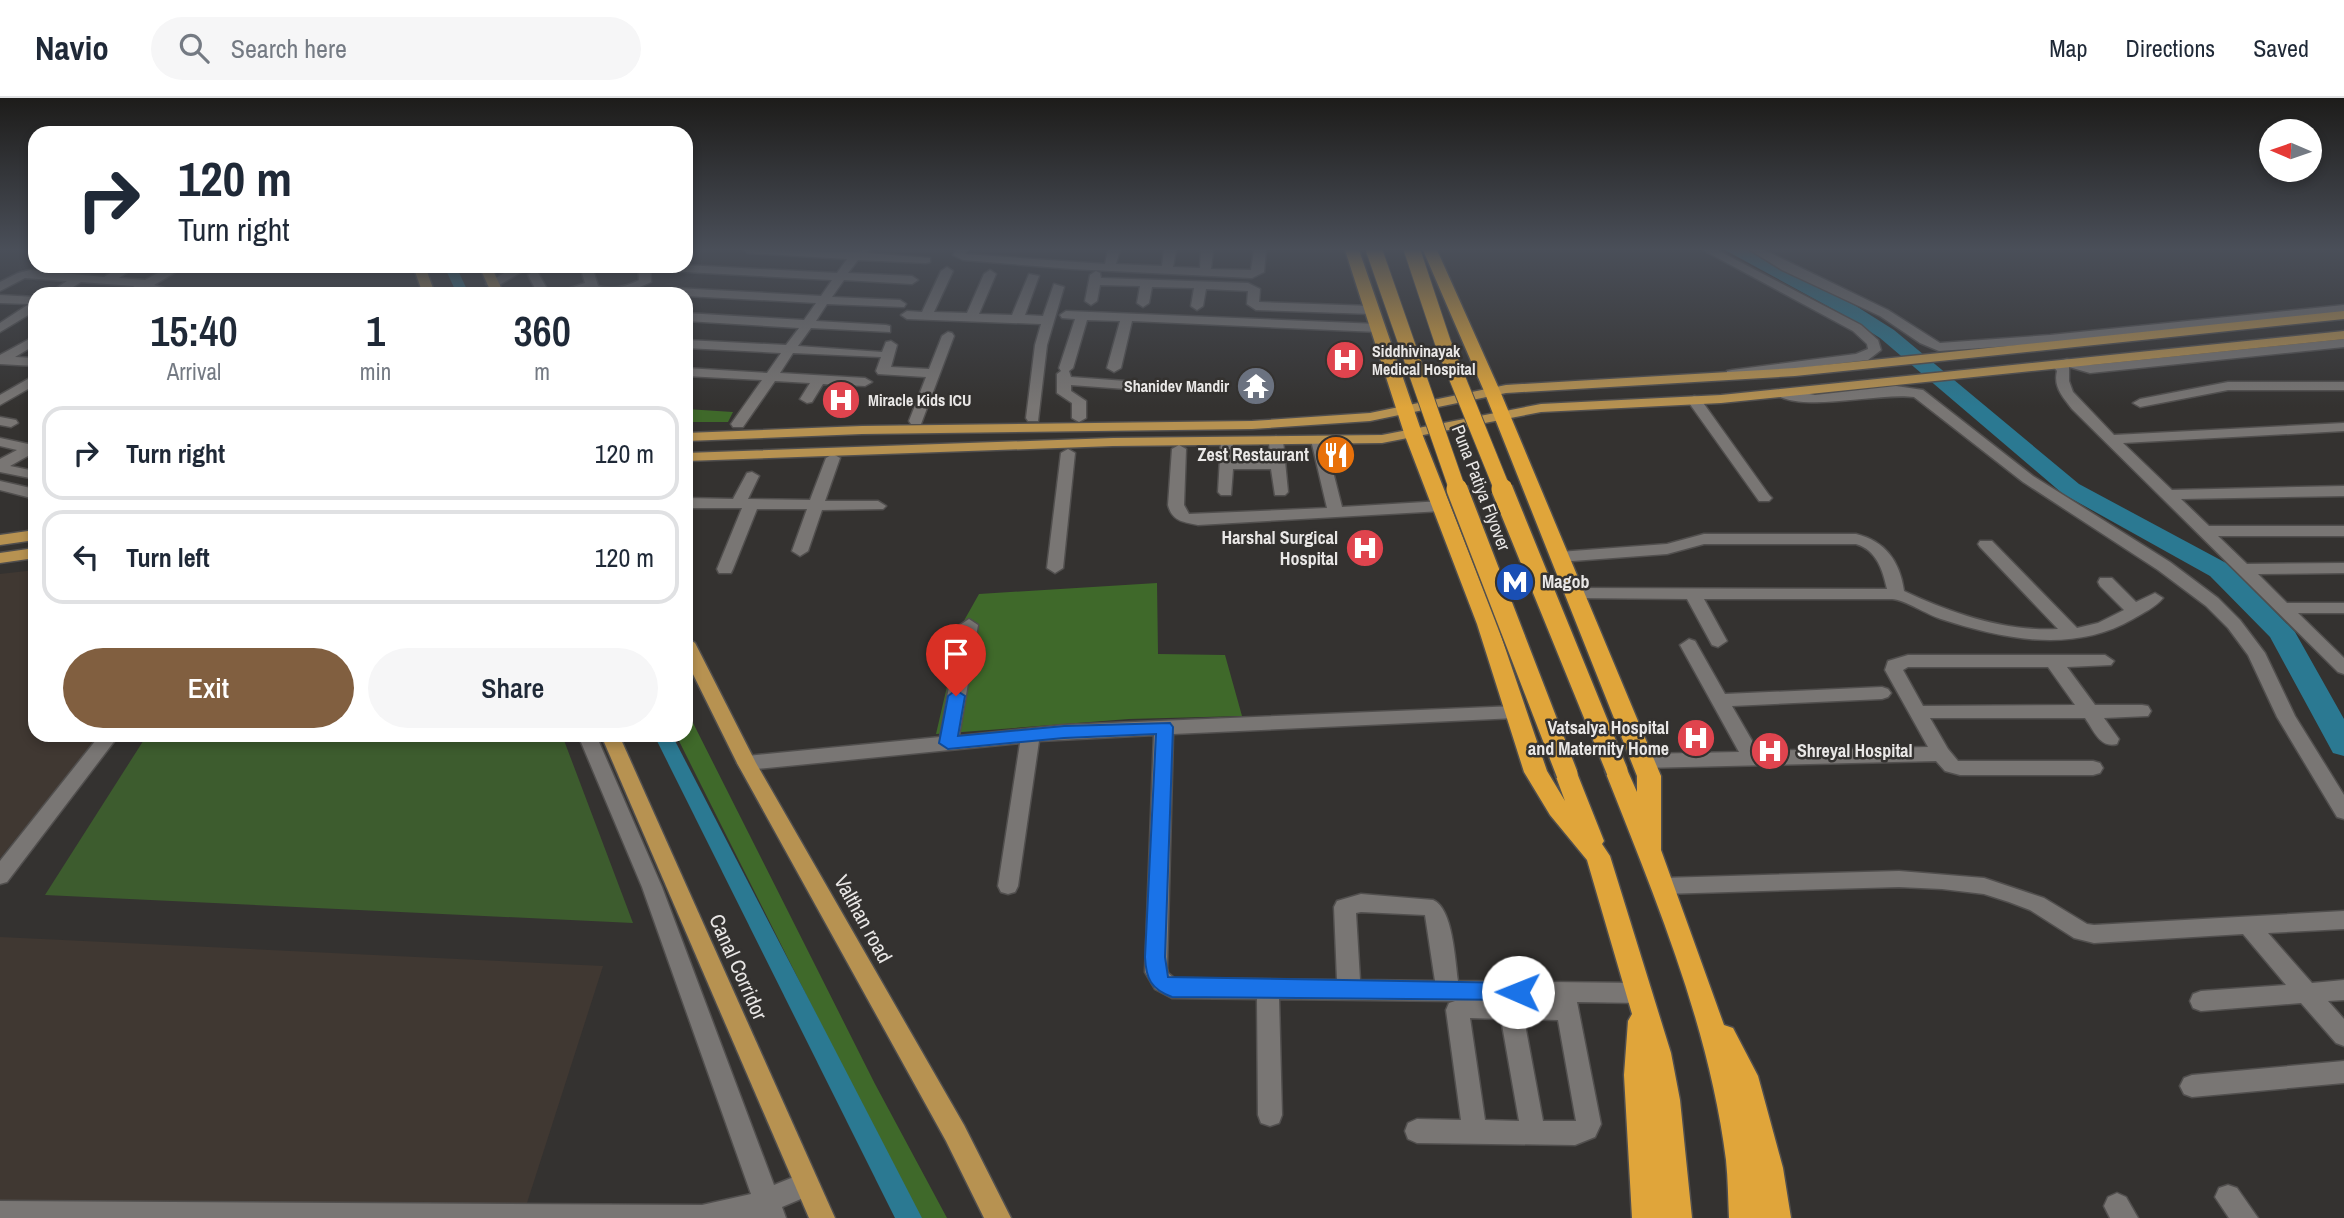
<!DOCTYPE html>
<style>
:root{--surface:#fff;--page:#f6f6f7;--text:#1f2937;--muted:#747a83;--line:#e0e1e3;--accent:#815f40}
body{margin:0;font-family:"Archivo Narrow",sans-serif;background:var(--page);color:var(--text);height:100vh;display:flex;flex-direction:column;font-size:26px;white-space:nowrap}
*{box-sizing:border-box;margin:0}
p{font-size:23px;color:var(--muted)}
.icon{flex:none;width:38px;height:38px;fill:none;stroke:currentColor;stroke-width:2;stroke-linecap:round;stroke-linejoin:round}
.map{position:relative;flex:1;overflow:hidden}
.panel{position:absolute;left:28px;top:189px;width:665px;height:455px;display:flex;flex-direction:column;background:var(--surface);border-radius:21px;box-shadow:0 4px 10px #0003}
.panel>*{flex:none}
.banner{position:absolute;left:28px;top:28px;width:665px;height:147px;border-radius:21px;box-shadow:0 4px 10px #0003;background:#fff;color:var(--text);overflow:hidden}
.needle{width:46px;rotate:272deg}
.controls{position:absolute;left:2259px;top:21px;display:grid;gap:14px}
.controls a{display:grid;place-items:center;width:63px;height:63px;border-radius:50%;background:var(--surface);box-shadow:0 4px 10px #0003;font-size:35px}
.pin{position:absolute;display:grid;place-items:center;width:60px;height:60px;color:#fff;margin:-72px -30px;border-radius:50% 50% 50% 0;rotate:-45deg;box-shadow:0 0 7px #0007}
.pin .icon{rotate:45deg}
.me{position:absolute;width:77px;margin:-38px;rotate:271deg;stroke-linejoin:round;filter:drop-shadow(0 0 5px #0008)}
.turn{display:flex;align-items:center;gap:24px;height:147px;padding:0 35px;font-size:32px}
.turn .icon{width:91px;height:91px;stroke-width:2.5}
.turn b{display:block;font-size:49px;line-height:60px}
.eta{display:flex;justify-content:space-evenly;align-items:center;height:119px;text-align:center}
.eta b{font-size:42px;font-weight:600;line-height:49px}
.button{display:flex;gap:14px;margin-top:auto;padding:14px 35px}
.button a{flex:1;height:80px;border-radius:42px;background:var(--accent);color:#fff;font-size:28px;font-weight:600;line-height:80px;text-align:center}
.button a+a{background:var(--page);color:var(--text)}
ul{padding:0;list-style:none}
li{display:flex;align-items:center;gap:21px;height:94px;margin:0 14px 10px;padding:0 21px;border:4px solid var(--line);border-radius:21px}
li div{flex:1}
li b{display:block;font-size:26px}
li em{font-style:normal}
header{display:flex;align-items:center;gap:42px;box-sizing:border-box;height:98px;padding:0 35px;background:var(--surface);border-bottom:2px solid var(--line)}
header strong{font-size:33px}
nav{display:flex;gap:38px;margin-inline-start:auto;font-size:24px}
.search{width:490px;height:63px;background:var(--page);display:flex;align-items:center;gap:18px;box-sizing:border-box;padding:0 24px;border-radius:38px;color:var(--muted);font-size:26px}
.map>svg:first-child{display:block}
</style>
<header>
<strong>Navio</strong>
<div class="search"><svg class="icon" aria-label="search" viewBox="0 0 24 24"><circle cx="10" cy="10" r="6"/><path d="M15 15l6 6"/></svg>Search here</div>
<nav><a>Map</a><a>Directions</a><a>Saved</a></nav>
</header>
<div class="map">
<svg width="2344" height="1120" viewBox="0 0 2344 1120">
<rect width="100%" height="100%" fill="#343230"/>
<g fill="#403832">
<path d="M35 472V637H100L0 760V476Z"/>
<path d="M0 839 603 868 526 1108 0 1103Z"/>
</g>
<path fill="#3d5c2e" d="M147 637H211L254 642 258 637H562L633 825 45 797Z"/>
<g fill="#3f692a">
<path d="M686 311 733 314 728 324H686Z"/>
<path d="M1157 485 1158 556 1225 557 1242 618 1129 621 936 636 961 528 979 496Z"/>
<path d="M686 611 875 986 947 1120H918L905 1094 676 637H686Z"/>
</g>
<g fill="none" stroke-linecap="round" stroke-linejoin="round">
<g fill="#2b7992" fill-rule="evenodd">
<path d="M444 168H456L469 196H457Z"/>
<path d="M654 637H672L922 1120H895Z"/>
</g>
<path fill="#2b7992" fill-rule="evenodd" d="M1725 152H1749L1856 208 1894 232 2079 386 2228 466 2295 534 2344 621V658L2333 655 2270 539 2210 478 2063 396 1880 240 1842 216Z"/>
<g stroke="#514f4e" stroke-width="3">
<g id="minor">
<path d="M743 152 853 154 869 152 867 155 930 160V164L926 165 858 162 848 175 912 178 918 182 912 186 844 182 832 199 900 202 906 206 904 209 827 206 816 223 886 227 890 228V234L811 230 798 248 882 254 886 244 891 243 897 247 891 269 929 271 942 238 948 234 952 235 954 238 921 326H911L909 323 926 279 878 276 876 273 881 259 793 255 780 275 865 280 872 284 865 288 823 286 812 304 807 305 800 301 810 285 775 283 743 329H733L731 326 762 282 686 278V270L767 275 781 255 686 250V242L786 247 799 230 686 223V215L804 222 816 205 686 198 670 194 676 190 821 198 832 182 668 173 662 170 686 167 837 175 847 161 748 155Z"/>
<path d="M956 152H968L965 156 1105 166 1108 152H1120L1116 166 1162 168 1164 152H1176L1173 169 1200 170 1201 152H1213L1211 171 1251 172 1254 152H1266L1264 174 1252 180 1072 171 963 162 953 157Z"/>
<path d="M1703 152H1717L1861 227 1878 242 1881 252 1868 262 1727 279V273L1732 272 1856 256 1868 251 1867 246 1853 233Z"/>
<path d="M1750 152H1764L1888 212 1940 245 2050 237 2344 207V215L2050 245 1939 253 1920 245 1880 218 1782 172Z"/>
<path d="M122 168H136L119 180 145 182 171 168H186L154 187 184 196 144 193 138 195 132 191 134 188 81 184 62 196H48L67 183 25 180 0 193V184L18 175 30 172 104 179Z"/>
<path d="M516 168H531L496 189 486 186Z"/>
<path d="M580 168H592L598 188C613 192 626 189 639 182L638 168H650L651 184 624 196H600L588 192 573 196H553L585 185Z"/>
<path d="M947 169 953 173 934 214 967 215 984 176 990 172 996 176 979 216 1012 217 1029 176 1039 178 1025 217 1043 218 1054 186 1064 189 1047 247 1038 323H1028L1026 320 1035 247 1041 226 907 221 901 217 907 213 922 214 941 173Z"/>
<path d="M534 173 538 175 550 196H538L528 177Z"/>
<path d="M1096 173 1100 175 1101 180 1248 185 1260 191 1259 204 1372 208 1378 212 1372 216 1256 212 1247 206 1248 193 1206 191 1203 208 1197 212 1191 208 1194 190 1152 189 1149 205 1143 209 1137 205 1140 188 1100 187 1097 203 1091 207 1085 203 1090 177Z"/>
<path d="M0 197 35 199V213L0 234V225L29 206 0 205Z"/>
<path d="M1066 213 1378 226 1384 230 1378 234 1132 223 1121 270 1114 274 1107 270 1120 223 1087 222 1073 270 1069 273 1071 279 1153 285 1160 289 1153 293 1071 287V293L1086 303V320L1079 324 1072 320V305L1057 295V276L1061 273 1059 270 1075 221 1062 220 1060 217Z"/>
<path d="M35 238V247L15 259 35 260V268L0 266V257Z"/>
<path d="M2344 241V249L2090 275 2069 269V283L2073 294 2114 337 2344 325V333L2123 345 2172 392 2344 388V398L2181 401 2209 428H2344V438H2218L2247 466 2344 465V475L2258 476 2287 505H2344V515H2298L2344 560V576L2338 574 2072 311C2063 299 2053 289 2057 273L2051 266 2067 261 2090 267Z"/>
<path d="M35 277V287L0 307V297Z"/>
<path d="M2228 284H2344V292H2228L2140 309 2133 305 2140 301Z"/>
<path d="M1896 288 1923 292 2033 378 2170 464 2218 500 2240 522 2265 555 2295 618 2344 697V721L2337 719 2277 619 2248 557 2228 530 2206 508 2158 472 2023 384 1914 299C1879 294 1799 316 1774 295L1781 291 1815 297Z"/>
<path d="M1694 298 1699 299 1769 397 1772 400 1769 403H1759L1687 302Z"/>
<path d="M0 319 16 322 18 325 11 329 0 327Z"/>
<path d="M1276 338 1283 342 1288 394 1285 397H1275L1271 371H1233L1231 397H1221L1218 394 1221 342 1226 341 1233 345V363H1270L1269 342Z"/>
<path d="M1318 338 1325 342 1342 409 1442 403 1450 408 1442 413 1198 427C1183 424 1172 423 1168 407L1172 351 1179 347 1186 351 1184 407 1189 416 1327 410 1311 342Z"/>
<path d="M0 340 28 346 35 344V354L10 368 35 373V381L0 374V361L17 352 0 348Z"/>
<path d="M1068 351 1075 355 1063 470 1055 475 1047 470 1061 355Z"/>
<path d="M833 356 840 360 825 403H878L886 408 883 411 822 412 808 453 800 458 792 453 807 411H757L733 471 731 475H719L717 471 742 410H686V400L733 401 747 375 752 374 759 378 748 401 810 402 826 360Z"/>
<path d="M0 383 35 391V401L0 392Z"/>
<path d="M1704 436H1856C1885 443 1900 463 1904 493 1951 515 2005 534 2058 531L1980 449 1978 446 1980 443H1992L2077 530 2098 525 2124 512 2100 488 2098 484 2100 480H2112L2136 504 2155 495 2163 500C2156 509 2143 515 2133 521 2073 556 2003 541 1941 521 1928 517 1903 501 1892 501 1829 501 1766 501 1704 501L1727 543 1718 549 1712 547 1687 501 1575 500 1567 495 1575 490 1887 491C1883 473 1877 452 1856 446H1704L1667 456 1559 464 1551 459 1559 454 1667 446Z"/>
<path d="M969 521 978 527 959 638 1064 627 1516 608 1522 609 1525 614 1522 619 1516 620 1173 636 1167 870 1168 875 1174 880 1337 882 1334 809 1337 803 1361 796 1433 802C1453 810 1455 863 1458 883L1640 885 1648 888 1651 895 1648 902 1640 905 1577 904 1601 1026 1595 1039 1575 1047 1417 1045 1408 1041 1405 1033 1408 1025 1417 1021 1461 1022 1446 912 1449 905 1455 903 1279 901 1282 1017 1279 1025 1270 1028 1261 1025 1258 1017 1257 901 1172 900 1155 891 1145 874 1154 637 1039 643 1018 788 1015 794 1008 796 1001 794 998 788 1020 645 747 672 740 670 737 665 740 660 747 658 940 639 960 527ZM1361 814 1425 817 1435 883 1360 882 1356 815ZM1470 920 1501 921 1519 1023 1485 1022ZM1524 921 1558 922 1576 1023H1543Z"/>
<path d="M1689 541 1695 543 1725 596 1882 589 1888 591 1891 595 1888 599 1882 601 1732 608 1758 653 1928 649 1885 572 1888 563 1908 557H2105L2114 563 2111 567 2067 569 2095 607H2142L2148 608 2151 613 2148 618 2104 620 2119 641 2117 646C2100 651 2093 631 2085 620H1930L1948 651 1958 663H2093L2100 665 2103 670 2100 675 2093 677H1960L1945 673 1936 663 1643 670 1636 668 1633 663 1636 658 1643 656 1739 654 1680 547ZM1908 569H2048L2075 607 1923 608 1903 572Z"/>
<path d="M100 637H119L7 784 0 786V763Z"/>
<path d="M578 637H596L662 789 774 1087 806 1074 815 1077 819 1086 815 1095 782 1109 786 1120H0V1103L702 1107 751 1096 642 789Z"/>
<path d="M1899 773 1984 780 2044 800 2087 826 2094 827 2344 813V831L2268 835 2312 885 2344 882V902L2328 903 2344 921V948L2336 945 2301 905 2201 913 2193 910 2190 903 2193 896 2201 893 2286 887 2243 836 2094 845 2074 840 2030 812 2009 804 1984 796 1942 791 1899 789 1662 796 1655 794 1652 788 1655 782 1662 780Z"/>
<path d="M2344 963V985L2192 999 2184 996 2180 988 2184 980 2192 977Z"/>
<path d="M2228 1087 2237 1090 2258 1120H2229L2215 1099 2219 1090Z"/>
<path d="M2117 1095 2126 1099 2138 1120H2110L2104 1108 2108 1099Z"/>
</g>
</g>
<g stroke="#514f4e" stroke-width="3">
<g id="major">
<path d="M413 168H425L435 196H423Z"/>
<path d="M479 168H491L504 196H492Z"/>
<path d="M2344 213V221L1795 278 1506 295 1370 323 1252 331 862 336 686 343V335L862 328 1252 323 1370 315 1506 287 1795 270Z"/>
<path d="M2344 233V241L1721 305 1541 314 1382 345 1113 348 686 363V355L1113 340 1382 337 1541 306 1721 297Z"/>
<path d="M35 432V442L0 447V437Z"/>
<path d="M35 450V460L0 465V455Z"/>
<path d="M686 539 695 545 756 665 964 1027 1011 1120H984L946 1043 737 665 686 562Z"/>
<path d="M601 637H619L835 1120H809Z"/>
</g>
</g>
<g stroke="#514f4e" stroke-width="3">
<g id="highway">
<path d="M1345 152H1359L1423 338 1497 526 1547 673 1565 703 1555 676 1559 670 1567 668 1575 670 1604 743 1602 746 1610 758 1671 955 1680 1002 1692 1120H1632L1624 977 1628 923 1632 916 1587 762 1550 717 1524 674 1477 526 1405 338Z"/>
<path d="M1423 152H1437L1500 293 1661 678V752L1724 927 1733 930 1758 978 1783 1070 1791 1120H1729C1728 1101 1728 1081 1726 1062 1709 927 1654 797 1605 673L1609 667 1617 665 1625 667 1637 694V678L1484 293Z"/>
</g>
</g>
<use href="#minor" fill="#797674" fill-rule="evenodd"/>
<use href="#major" fill="#b79251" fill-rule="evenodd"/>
<use href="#highway" fill="#e0a53a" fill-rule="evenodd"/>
<g stroke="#514f4e" stroke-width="18" stroke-linecap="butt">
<g id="highway-bridge-far1">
<path d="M1374 152 1458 393"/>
<path d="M1412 152 1443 245 1503 393"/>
</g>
</g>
<g stroke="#514f4e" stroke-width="24" stroke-linecap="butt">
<g id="highway-bridge">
<path d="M1457 391 1567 676"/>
<path d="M1502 391 1617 673"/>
</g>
</g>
<use href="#highway-bridge-far1" stroke="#e0a53a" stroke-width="16"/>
<use href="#highway-bridge" stroke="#e0a53a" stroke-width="21"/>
</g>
<linearGradient id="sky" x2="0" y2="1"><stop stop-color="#1d1c1a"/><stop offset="0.49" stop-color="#4a4f59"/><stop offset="1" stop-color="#4a4f59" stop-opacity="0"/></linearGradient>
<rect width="2344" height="309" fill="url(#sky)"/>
<path fill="#1a73e8" stroke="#114b97" stroke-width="2" d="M956 592 965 598 958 638 1064 628 1170 625 1173 629 1165 859 1168 879 1518 885 1525 887 1528 894 1525 900 1518 902 1172 899C1151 891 1146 881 1145 859L1156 636 1064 640 948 651 939 645 948 598Z"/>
<defs>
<g id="hospital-disc" transform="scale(2.0125)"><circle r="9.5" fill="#e0444e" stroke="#343230"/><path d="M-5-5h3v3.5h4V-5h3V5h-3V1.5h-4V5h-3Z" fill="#fff"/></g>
<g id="temple-disc" transform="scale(2.0125)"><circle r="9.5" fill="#6b7280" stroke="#343230"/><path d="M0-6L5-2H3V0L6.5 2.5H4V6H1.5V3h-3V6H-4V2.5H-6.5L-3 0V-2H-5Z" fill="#fff"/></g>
<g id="restaurant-disc" transform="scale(2.0125)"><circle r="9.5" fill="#e8710a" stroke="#343230"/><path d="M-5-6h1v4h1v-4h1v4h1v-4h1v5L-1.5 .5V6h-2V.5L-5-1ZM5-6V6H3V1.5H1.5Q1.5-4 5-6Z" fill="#fff"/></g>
<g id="metro-disc" transform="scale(2.0125)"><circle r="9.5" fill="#1a4fb4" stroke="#343230"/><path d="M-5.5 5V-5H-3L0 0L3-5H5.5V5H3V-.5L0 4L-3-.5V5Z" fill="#fff"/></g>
</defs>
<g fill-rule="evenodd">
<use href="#hospital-disc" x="1345" y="262"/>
<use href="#temple-disc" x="1256" y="288"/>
<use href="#hospital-disc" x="841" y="302"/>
<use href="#restaurant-disc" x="1336" y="357"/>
<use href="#hospital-disc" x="1365" y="450"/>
<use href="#metro-disc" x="1515" y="484"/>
<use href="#hospital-disc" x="1696" y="640"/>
<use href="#hospital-disc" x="1770" y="653"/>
</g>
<g text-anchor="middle" stroke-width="5" stroke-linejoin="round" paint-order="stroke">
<g font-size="16" font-weight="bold" fill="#e9e7e6" stroke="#343230" text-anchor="start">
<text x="1372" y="259">Siddhivinayak<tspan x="1372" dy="18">Medical Hospital</tspan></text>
<text x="1229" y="294" text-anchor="end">Shanidev Mandir</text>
<text x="868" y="308">Miracle Kids ICU</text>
</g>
<g font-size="18" font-weight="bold" fill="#e9e7e6" stroke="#343230" text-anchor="end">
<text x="1309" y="363">Zest Restaurant</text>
<text x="1338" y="446">Harshal Surgical<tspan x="1338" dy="21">Hospital</tspan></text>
<text x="1542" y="490" text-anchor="start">Magob</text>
<text x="1669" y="636">Vatsalya Hospital<tspan x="1669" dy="21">and Maternity Home</tspan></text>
<text x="1797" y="659" text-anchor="start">Shreyal Hospital</text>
</g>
<g font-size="18" fill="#e9e7e6" stroke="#343230">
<text transform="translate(1481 390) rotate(69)" y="6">Puna Patiya Flyover</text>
</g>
<g font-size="21" fill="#e9e7e6" stroke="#343230">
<text transform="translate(863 821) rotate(61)" y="7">Valthan road</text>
<text transform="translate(738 869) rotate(66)" y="7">Canal Corridor</text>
</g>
</g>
</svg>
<div class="controls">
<a><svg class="needle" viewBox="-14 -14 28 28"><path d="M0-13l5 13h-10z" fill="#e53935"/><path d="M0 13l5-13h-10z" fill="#747a83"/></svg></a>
</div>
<div class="pin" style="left:956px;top:598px;background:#d93025"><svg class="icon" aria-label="arrive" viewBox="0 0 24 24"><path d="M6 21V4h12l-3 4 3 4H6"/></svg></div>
<svg class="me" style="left:1518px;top:894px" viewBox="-20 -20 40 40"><circle r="19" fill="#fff"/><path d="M0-13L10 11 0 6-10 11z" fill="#1a73e8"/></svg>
<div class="banner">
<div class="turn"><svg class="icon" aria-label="right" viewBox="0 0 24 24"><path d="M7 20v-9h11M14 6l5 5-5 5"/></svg><div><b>120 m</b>Turn right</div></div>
</div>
<section class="panel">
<div class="eta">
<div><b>15:40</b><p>Arrival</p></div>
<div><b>1</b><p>min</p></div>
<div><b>360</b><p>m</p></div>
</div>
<ul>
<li><svg class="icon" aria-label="right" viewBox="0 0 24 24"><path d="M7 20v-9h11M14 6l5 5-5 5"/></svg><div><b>Turn right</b></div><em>120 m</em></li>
<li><svg class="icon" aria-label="left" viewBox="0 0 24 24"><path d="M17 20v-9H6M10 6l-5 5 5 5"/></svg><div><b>Turn left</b></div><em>120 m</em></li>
</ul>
<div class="button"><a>Exit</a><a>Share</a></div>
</section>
</div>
